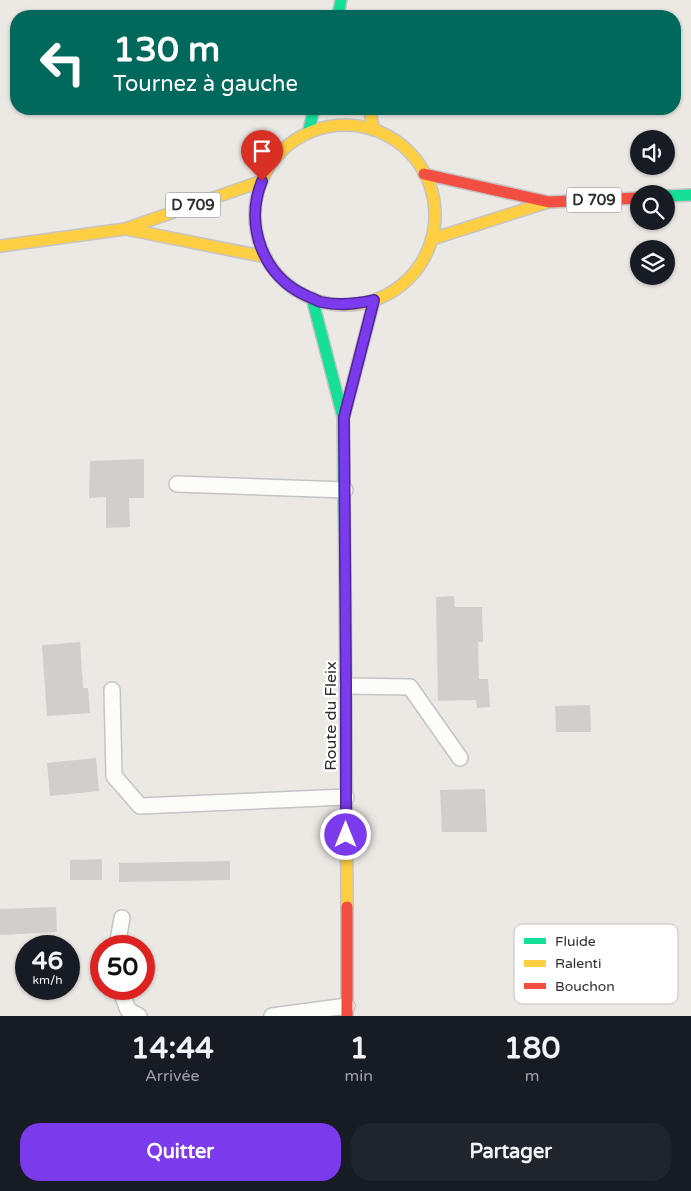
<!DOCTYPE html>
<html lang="fr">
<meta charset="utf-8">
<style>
:root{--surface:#171b24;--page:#20242c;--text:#f1f3f6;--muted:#9ea1a6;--accent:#7c3aed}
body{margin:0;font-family:"Varela Round",sans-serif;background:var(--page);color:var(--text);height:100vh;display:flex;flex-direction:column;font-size:19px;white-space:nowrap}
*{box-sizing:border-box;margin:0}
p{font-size:16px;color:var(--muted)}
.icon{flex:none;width:28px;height:28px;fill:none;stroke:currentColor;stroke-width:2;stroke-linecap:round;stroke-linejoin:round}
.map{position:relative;height:1016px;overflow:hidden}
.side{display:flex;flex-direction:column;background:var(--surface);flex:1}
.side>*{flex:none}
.banner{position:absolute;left:10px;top:10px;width:671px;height:105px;border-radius:20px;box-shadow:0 1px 4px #0004;background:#00695c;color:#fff;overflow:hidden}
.controls{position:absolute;left:630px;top:130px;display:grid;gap:10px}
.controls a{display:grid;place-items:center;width:45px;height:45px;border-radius:50%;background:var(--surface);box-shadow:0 1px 4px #0004;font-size:25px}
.speed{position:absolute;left:15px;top:935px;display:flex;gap:10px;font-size:25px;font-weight:700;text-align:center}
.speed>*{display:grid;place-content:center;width:65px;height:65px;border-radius:50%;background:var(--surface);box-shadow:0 1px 4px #0004;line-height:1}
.speed small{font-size:12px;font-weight:400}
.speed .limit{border:8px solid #d22;background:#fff;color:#111}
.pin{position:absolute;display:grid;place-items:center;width:42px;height:42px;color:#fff;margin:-51px -21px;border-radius:50% 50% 50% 0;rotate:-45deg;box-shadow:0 0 5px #0007}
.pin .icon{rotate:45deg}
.me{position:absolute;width:55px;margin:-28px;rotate:0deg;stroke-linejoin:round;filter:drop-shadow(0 0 4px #0008)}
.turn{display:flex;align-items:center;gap:18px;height:105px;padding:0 20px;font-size:22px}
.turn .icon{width:65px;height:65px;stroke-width:2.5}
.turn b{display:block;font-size:35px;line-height:42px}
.eta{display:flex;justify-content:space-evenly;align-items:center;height:85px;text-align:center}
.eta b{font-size:30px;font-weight:800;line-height:35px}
.primary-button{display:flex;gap:10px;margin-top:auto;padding:10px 20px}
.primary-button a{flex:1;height:58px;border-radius:20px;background:var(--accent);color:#fff;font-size:20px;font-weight:800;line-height:58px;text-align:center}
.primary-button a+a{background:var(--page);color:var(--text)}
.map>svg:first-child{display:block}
</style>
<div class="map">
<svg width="691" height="1016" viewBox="0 0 691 1016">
<rect width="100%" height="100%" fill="#ece8e4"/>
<g fill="#d1cecb">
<path d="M144 459V498H129L130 527 106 528V497L89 498 90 461Z"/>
<path d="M454 596 455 607H482L483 642H478L479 679H488L490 707 477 708 476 700 438 701 436 597Z"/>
<path d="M80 642 83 688H88L90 713 47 716 42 645Z"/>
<path d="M590 705 591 732H556L555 706Z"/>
<path d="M96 758 99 791 50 796 47 763Z"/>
<path d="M485 789 487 832H442L440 790Z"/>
<path d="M102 859V880H70V860Z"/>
<path d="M230 861V880L119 882V863Z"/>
<path d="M56 907 57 932 0 935V909Z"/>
</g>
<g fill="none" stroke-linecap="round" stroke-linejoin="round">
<g stroke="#c5c4c5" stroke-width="18">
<g id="lane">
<path d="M177 484 345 490"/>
<path d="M347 686 410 687 460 758"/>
<path d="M112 690 114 776 140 806 346 797"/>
<path d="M117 946 122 918"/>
<path d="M120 989 128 1010 139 1016"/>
<path d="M272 1016 347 1006"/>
</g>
</g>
<g stroke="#c5c4c5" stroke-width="14">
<g id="fast">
<path d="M338 16 341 0"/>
<path d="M308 133 314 109"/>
<path d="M666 196 691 195"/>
<path d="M312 298 343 417 345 580"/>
</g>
</g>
<g stroke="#c5c4c5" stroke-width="14">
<g id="slow">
<path d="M369 109 374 130"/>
<circle cx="345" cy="215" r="90"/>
<path d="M126 229 266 257"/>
<path d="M432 239 548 202"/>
<path d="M0 246 125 229 262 181"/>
<path d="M345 580 347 907"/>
</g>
</g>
<g stroke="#c5c4c5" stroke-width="14">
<g id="jam">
<path d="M424 174 549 202 639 198"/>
<path d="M344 416 374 301"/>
<path d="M347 907V1016"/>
</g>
</g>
<use href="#lane" stroke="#fcfcfb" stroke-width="15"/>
<use href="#fast" stroke="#16e098" stroke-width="11"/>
<use href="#slow" stroke="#ffcf43" stroke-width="11"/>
<use href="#jam" stroke="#f24e42" stroke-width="11"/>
</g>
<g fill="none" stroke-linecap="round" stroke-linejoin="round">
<g stroke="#51269a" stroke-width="12">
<path id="route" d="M262 181C244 225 263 277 307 296 312 298 317 301 321 302 340 306 356 304 374 300L344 417 346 686V835"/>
</g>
<use href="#route" stroke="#7c3aed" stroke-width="9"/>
</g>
<g text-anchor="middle" stroke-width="4.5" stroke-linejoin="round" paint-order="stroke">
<g fill="#fff" stroke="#6d6d6d" stroke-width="1">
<rect x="566.5" y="187.5" width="55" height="25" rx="4"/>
<rect x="165.5" y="192.5" width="55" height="25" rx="4"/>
</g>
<g font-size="15" font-weight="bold" fill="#2e2e2e">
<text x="594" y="205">D 709</text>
<text x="193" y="210">D 709</text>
</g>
<g font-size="16" fill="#2e2e2e" stroke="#fff">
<text transform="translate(330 716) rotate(-90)" y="6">Route du Fleix</text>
</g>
</g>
<rect x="514" y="924" width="164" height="80" rx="8" fill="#fff" stroke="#c0c0c0" stroke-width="1"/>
<rect x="524" y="938" width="22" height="6" fill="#16e098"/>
<rect x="524" y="960" width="22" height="7" fill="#ffcf43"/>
<rect x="524" y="983" width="22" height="6" fill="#f24e42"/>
<g font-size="14" fill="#2e2e2e">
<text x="555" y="946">Fluide</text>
<text x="555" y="968">Ralenti</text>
<text x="555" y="991">Bouchon</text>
</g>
</svg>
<div class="controls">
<a><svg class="icon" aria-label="sound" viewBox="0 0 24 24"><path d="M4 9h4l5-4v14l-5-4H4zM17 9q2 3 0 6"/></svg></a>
<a><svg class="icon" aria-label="search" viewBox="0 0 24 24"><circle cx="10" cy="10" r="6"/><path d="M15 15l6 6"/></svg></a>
<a><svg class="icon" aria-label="layers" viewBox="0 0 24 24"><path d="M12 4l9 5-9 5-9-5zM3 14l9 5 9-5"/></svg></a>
</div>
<div class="speed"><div>46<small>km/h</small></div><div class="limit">50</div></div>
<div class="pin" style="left:262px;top:181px;background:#d93025"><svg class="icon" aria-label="arrive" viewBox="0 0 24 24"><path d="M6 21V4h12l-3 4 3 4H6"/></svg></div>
<svg class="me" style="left:346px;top:835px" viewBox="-20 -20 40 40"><circle r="17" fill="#7c3aed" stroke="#fff" stroke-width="3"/><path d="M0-11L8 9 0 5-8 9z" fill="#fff"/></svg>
<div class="banner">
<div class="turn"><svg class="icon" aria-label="left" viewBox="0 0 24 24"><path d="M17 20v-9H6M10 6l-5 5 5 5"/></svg><div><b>130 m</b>Tournez à gauche</div></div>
</div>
</div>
<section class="side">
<div class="eta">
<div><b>14:44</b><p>Arrivée</p></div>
<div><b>1</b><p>min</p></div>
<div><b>180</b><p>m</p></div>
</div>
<div class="primary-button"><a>Quitter</a><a>Partager</a></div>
</section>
